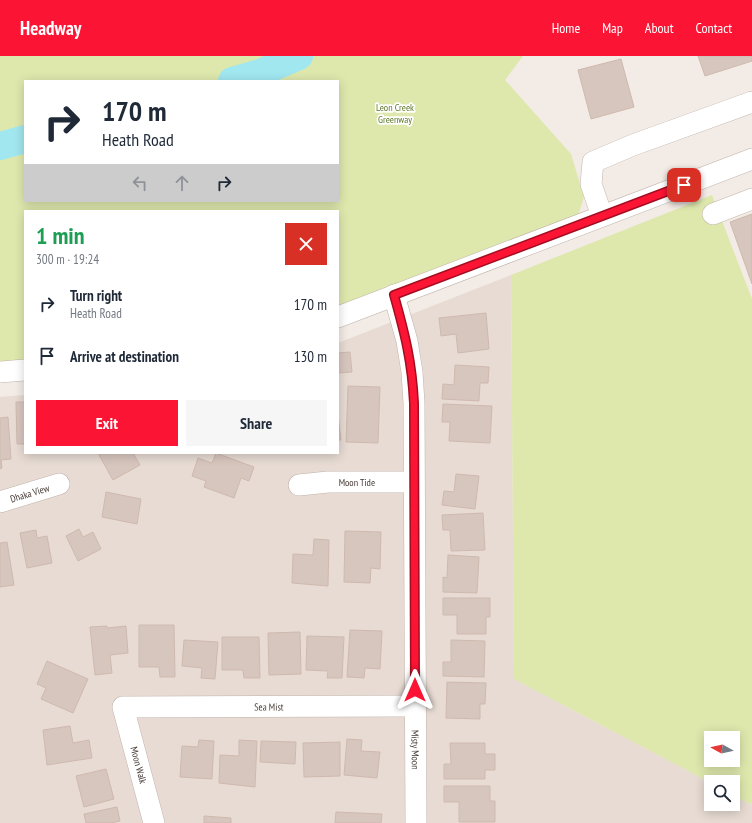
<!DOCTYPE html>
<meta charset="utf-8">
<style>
:root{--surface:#fff;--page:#f6f6f7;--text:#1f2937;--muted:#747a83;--accent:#fb1433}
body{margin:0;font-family:"PT Sans Narrow",sans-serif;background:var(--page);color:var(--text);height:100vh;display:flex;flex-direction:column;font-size:15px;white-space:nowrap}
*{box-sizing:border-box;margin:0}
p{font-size:13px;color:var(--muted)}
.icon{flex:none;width:22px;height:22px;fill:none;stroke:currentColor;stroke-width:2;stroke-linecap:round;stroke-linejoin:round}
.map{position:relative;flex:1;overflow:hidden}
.panel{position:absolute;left:24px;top:154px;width:315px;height:244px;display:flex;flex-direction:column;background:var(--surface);border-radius:0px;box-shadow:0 2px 10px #0003}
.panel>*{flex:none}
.guide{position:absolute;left:24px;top:24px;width:315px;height:122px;border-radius:0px;box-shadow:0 2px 10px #0003;background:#fff;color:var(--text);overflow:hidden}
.needle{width:26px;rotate:278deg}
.controls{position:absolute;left:704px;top:675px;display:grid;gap:8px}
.controls a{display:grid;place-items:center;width:36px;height:36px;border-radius:0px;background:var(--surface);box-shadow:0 2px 10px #0003;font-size:20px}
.pin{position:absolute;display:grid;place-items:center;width:34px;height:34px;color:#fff;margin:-17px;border-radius:8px;box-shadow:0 2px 6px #0006}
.me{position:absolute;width:44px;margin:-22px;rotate:0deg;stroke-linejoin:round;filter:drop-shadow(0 0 3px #0008)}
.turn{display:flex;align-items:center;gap:14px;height:84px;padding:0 12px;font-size:18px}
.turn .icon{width:52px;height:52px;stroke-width:2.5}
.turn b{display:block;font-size:28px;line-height:34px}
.lanes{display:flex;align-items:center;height:38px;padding:0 12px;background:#0003;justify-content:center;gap:20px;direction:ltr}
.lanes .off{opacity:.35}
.round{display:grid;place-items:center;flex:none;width:42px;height:42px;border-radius:0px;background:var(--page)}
.headline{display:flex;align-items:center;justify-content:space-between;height:68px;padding:0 12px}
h1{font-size:24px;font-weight:700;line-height:30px;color:#1e9e55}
.action{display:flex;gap:8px;margin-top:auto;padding:8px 12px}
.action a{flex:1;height:46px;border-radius:0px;background:var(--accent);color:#fff;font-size:16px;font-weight:700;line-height:46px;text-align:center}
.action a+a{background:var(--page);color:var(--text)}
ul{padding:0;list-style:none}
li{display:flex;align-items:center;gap:12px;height:52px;padding:0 12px}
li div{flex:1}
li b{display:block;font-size:15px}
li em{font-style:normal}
header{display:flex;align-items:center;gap:24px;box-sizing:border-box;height:56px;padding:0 20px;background:var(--accent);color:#fff}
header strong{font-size:19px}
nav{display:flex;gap:22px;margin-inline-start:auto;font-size:14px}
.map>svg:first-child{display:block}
</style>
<header>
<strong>Headway</strong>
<nav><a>Home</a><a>Map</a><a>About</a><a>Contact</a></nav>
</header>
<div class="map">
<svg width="752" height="767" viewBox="0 0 752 767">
<rect width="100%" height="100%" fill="#f3ebe5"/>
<path fill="#e7dbd3" d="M511 219 514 623 711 727V748H733V739L752 749V767H0V341L25 339V397H338V287Z"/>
<g fill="#dee8ad" fill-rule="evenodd">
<path d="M0 0H523L505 24 571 98 584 141 578 160 338 251V155H25V305L0 307ZM25 25H338V145H25Z"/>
<path d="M712 139 752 243V749L733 739V726L711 727 514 623 511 219ZM711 682H733V704H711Z"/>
</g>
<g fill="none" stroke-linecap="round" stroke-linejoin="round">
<g stroke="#a1e7f0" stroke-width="28">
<path d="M232 25 260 17 299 0"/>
<path d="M0 90 25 83"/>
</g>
</g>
<g fill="#d7c6be" stroke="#cfb9ae">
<path d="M698 0H752V5L705 20Z"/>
<path d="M621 3 634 51 591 63 578 14Z"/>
<path d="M752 158V228L730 166Z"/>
<path d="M486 257 489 293 458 297 456 278 441 280 439 262Z"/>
<path d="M350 296 352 316 338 317V297Z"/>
<path d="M455 309 489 311 488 327H480L479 345 442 343 443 328 454 329Z"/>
<path d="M348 330 380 331 378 387 346 386Z"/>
<path d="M16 346H25V388H17Z"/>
<path d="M443 348 492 350 490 387 449 385 450 366H442Z"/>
<path d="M338 359 341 384H338Z"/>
<path d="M8 361 11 403 1 404 2 412 0 413V362Z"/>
<path d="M102 397H133L140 409 113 424 99 399Z"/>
<path d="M216 397 254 411 249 425 241 422 234 442 204 431 206 425 192 420 198 402 212 407Z"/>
<path d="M456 418 479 420 475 453 442 449 444 435 454 436Z"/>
<path d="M106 436 141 443 137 468 102 461Z"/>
<path d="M483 457 485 494 451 495 450 474H443L442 459Z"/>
<path d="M79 473 83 481 93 476 101 493 78 505 66 480Z"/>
<path d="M36 474 37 482 47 480 52 507 27 512 20 477Z"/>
<path d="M345 475 381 476 380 513 371 512 370 527 344 526Z"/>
<path d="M314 483 329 484 328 530 292 527 293 498 313 499Z"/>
<path d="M7 486 14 529 0 531V487Z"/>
<path d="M448 499 479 501 477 537 443 536V521L447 522Z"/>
<path d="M443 542H490V561H486V578H457V559H443Z"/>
<path d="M139 569H174L175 621H160L159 611H139Z"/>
<path d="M107 570V572L126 570 128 597 110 599 112 617 95 619 90 571Z"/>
<path d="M350 574 382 575 380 613 365 612 364 622 347 621Z"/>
<path d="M300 576 301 618 269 619 268 577Z"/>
<path d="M307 580 344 581 342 622H327L328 615 306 614Z"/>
<path d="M222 581H259L260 622H244L243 614H222Z"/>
<path d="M184 584 218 586 215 623 201 622 202 612 182 610Z"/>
<path d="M451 584 485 585 484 621 443 620V606H451Z"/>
<path d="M47 605 88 623 73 657 41 643 46 632 37 628Z"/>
<path d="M447 626 486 627 485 648H480V663L446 662Z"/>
<path d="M70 670 73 687 89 684 92 702 47 709 43 674Z"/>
<path d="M347 683 362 684 361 695 380 696 377 722 344 719Z"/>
<path d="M199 684 214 685 212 723 180 721 182 690 198 691Z"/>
<path d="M239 684 257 685 255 731 219 727 220 699 239 700Z"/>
<path d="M261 685 296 686 295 708 260 706Z"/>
<path d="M340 686V720L304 721 303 687Z"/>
<path d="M450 687H485V698H495V714H485V723H444V708H451Z"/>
<path d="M106 713 114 743 84 751 76 720Z"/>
<path d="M444 730H490V745H495V766H459V746H444Z"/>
<path d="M117 751 120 765 111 767H86L84 758Z"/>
<path d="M336 756 382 758 381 767H335Z"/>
<path d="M204 760 231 762V767H204Z"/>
</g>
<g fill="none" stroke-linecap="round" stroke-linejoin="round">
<g stroke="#c1b3ab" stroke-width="22">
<g id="minor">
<path d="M713 158 752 143"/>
<path d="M602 160 591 128 593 106 633 89 752 46"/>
<path id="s1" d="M394 239 407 285 412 316 414 347 416 767"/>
<path d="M338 261 752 103"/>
<path d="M0 316 25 314"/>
<path id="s2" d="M299 429 328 426H414"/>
<path id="s3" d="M0 446 59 428"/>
<path id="s4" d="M154 767 123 651 415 650"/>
</g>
</g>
<use href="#minor" stroke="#fff" stroke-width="21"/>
</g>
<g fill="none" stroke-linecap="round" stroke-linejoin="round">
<g stroke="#a30d21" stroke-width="10">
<path id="route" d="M415 634 414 347C412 306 405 278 394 239L684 129"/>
</g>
<use href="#route" stroke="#fb1433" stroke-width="7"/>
</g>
<g text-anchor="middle" stroke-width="3.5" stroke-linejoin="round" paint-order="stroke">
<g font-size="10" fill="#5c7728" stroke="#fff">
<text x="395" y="55">Leon Creek<tspan x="395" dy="12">Greenway</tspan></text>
</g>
<g font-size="10" fill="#453a35" stroke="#fff">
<text dy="4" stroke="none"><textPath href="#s2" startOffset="58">Moon Tide</textPath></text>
<text dy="4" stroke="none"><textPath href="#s3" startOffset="31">Dhaka View</textPath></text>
<text dy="4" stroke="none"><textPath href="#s4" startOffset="266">Sea Mist</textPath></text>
<text dy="4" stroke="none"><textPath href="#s1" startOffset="457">Misty Moon</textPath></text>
<text transform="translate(139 709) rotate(75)" y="4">Moon Walk</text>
</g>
</g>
</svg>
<div class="controls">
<a><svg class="needle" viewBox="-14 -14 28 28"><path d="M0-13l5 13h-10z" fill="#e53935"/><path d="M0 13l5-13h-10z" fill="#747a83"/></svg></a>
<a><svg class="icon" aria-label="search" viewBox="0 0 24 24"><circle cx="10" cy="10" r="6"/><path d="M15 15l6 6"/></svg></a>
</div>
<div class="pin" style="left:684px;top:129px;background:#d93025"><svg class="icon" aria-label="arrive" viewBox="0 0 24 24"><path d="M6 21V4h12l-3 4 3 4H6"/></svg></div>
<svg class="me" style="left:415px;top:634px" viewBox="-20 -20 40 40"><path d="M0-17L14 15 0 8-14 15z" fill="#fb1433" stroke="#fff" stroke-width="4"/></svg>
<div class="guide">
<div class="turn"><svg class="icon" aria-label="right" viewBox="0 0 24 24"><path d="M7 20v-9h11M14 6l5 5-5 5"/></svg><div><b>170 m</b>Heath Road</div></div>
<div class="lanes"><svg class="icon off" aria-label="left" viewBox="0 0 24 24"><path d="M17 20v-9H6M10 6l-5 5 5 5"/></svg><svg class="icon off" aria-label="ahead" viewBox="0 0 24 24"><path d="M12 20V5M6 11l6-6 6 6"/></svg><svg class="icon" aria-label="right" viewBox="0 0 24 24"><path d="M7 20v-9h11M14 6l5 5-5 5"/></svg></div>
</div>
<section class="panel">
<div class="headline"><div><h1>1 min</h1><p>300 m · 19:24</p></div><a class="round" style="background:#d93025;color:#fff"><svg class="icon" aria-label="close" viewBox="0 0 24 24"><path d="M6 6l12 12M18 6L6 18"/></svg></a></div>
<ul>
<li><svg class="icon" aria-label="right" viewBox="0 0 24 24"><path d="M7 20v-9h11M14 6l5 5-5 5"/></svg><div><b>Turn right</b><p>Heath Road</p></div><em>170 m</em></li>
<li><svg class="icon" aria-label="arrive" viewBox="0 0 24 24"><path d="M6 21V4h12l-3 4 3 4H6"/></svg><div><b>Arrive at destination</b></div><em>130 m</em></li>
</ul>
<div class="action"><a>Exit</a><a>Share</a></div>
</section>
</div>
